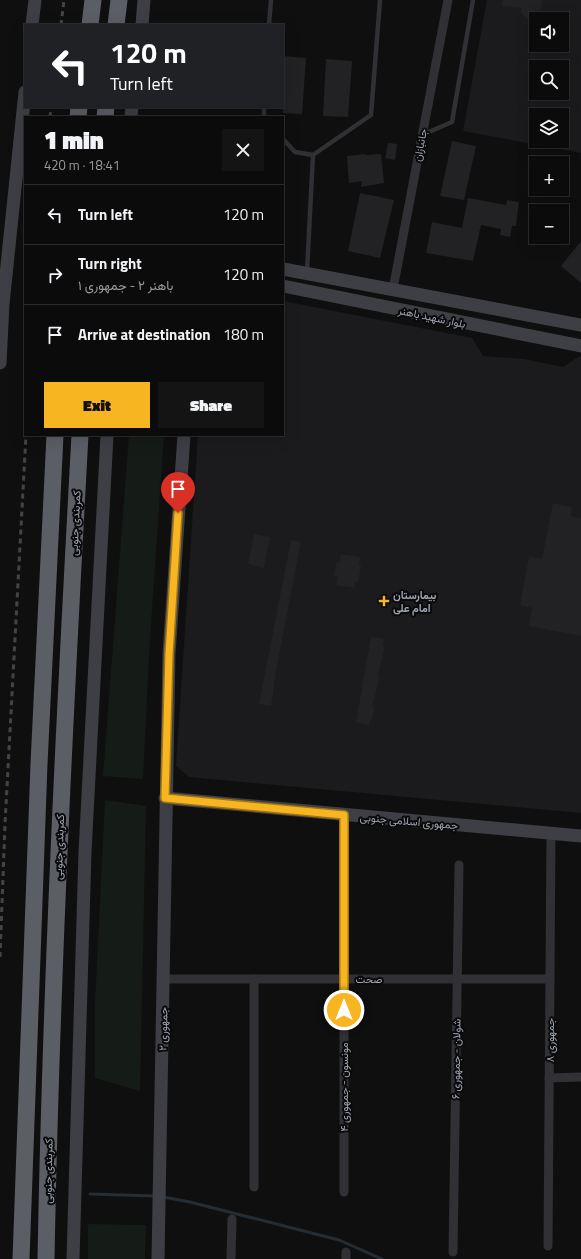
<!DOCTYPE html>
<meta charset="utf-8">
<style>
:root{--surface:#0b0b0c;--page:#141415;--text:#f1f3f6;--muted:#9a9b9d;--line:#2b2b2d;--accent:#f6b521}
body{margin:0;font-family:"Titillium Web",Vazirmatn,sans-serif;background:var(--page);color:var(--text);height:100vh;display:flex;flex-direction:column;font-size:15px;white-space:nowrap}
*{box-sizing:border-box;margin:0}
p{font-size:13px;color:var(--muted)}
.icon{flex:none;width:22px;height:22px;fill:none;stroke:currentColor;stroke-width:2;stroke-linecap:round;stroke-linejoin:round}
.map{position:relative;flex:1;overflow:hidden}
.drawer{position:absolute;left:24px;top:116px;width:260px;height:320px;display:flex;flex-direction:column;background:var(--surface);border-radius:0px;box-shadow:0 4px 16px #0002,0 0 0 1px var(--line)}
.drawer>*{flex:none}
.banner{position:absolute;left:24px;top:24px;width:260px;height:84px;border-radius:0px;box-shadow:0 4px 16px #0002,0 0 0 1px var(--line);background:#202124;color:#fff;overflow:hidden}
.controls{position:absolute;left:529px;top:12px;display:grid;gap:8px}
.controls a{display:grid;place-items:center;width:40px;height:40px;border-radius:0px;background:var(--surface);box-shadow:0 4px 16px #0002,0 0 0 1px var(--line);font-size:20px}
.pin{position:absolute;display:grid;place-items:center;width:34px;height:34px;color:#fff;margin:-41px -17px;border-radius:50% 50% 50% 0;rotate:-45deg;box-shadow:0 0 4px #0007}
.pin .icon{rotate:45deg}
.me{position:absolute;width:44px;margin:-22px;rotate:0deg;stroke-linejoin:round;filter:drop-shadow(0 0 3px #0008)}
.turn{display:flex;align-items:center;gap:14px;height:84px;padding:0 20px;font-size:18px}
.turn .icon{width:52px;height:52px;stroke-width:2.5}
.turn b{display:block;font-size:28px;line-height:34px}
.round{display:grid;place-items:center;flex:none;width:42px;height:42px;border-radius:0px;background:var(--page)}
.overview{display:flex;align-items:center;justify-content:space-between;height:68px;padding:0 20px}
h1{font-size:24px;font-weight:800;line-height:30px}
.button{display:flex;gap:8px;margin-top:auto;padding:8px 20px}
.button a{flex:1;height:46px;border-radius:0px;background:var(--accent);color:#111;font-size:16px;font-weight:800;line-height:46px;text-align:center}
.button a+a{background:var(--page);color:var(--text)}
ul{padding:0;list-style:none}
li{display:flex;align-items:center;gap:12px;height:60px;padding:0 20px;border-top:1px solid var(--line)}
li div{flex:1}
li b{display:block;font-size:15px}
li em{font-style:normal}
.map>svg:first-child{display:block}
</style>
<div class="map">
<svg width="581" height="1259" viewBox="0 0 581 1259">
<rect width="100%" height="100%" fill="#0f0f10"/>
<g fill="#1b1b1d" fill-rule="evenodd">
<path d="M487 0H581V153L463 131ZM536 19H562V45H536ZM536 67H562V93H536ZM536 115H562V141H536Z"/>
<path d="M283 301 472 338 483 356 524 359 563 367 578 357H581V813L189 777 176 766 198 435H283Z"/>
</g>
<g fill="#151b16">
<path d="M129 435H164L150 639 143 779 103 776Z"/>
<path d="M105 800 146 806 140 1091 95 1078V1003Z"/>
<path d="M88 1224 146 1225 145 1259H88Z"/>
</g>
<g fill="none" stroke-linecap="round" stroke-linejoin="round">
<g stroke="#252d34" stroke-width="3">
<path d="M90 1194 155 1196"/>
<path d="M163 1197 190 1202 339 1240 382 1259"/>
</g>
</g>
<g fill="#222224">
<path d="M503 0H542L540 11 535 10 527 18 521 13V8L502 6Z"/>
<path d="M283 56 306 58 302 114 283 113Z"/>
<path d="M326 59 352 61 348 117 323 116Z"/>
<path d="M452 141 476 146 464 200 440 196Z"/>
<path d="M388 143 397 144 395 160 385 158Z"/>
<path d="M365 154V155L381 154 384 183 361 187 362 181 349 183 347 156Z"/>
<path d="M360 193 394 200 380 258 348 251Z"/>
<path d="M468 198 506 205 507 200 519 202 516 226H512L510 237 500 235 501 229 481 225 473 261 426 253 432 222 462 228Z"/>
<path d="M581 241V283L561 266Z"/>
<path d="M553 503 572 507 570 516 581 518V636L529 626 532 608 520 605 529 556 542 559Z"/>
<path d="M254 534 270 537 264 568 248 564Z"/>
<path d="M291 540 301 542 277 665 271 706 259 704Z"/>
<path d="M341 554 360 557 359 565H361L358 582 355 581 354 588 336 585 338 577 334 576 337 561 340 562Z"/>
<path d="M371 637 384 639 383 645 385 646 378 676H380L372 707 374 708 372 721 370 720 369 725 356 722Z"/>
</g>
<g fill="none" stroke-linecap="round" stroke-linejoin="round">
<g stroke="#303035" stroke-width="4.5">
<path d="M269 25 271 0"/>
<path d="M264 117V107"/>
<path d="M422 135 452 122 473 0"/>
<path d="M283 139 295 152 313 155 371 115 380 0"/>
<path d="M307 272 313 155"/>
</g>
<g stroke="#303035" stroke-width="9">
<path d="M393 289 448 0"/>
<path d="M344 815V1192"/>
<path d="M164 979H550"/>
<path d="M254 979V1187"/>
<path d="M549 1078 581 1077"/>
<path d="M548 1246 551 834"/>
<path d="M453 1252 459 865"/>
<path d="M231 1259 232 1219"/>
<path d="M346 1259V1252"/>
</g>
<g stroke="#3e3f45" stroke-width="13">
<path d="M32 25 35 0"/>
<path d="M142 25 144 0"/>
<path d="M131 117 132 107"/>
<path d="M283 269 581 325"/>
<path d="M283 286 581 346"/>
<path d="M0 363 3 304 25 92"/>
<path d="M165 798 581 836"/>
<path d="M73 1259 85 852 107 435"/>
<path d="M158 1259 169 654 184 435"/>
</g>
<g stroke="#5c5e66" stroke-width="17">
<path d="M90 25 93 0"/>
<path d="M116 25 119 0"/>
<path d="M78 117 79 107"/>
<path d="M105 117 106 107"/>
<path d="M21 1259 39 764 55 435"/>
<path d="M46 1259C51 984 65 710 80 435"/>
</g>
<g stroke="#43444a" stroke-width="3" stroke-dasharray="5 4" stroke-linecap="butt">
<path d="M61 25 64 0"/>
<path d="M50 117 51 107"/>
<path d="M0 957 5 824 26 435"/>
</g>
</g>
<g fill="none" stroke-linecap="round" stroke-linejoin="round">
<g stroke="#a07615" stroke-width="10">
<path id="route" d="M178 513 169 654 165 798 344 815V1010"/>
</g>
<use href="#route" stroke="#f6b521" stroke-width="7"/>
</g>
<path fill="#f6b521" stroke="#0a0a0b" stroke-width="1.5" d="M382 595h4v4h4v4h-4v4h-4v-4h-4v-4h4z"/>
<g text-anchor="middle" stroke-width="4" stroke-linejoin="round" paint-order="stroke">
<g font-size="11" fill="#9fa4b2" stroke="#0a0a0b">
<text transform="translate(420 145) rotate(-79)" y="4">جانبازان</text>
<text transform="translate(432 317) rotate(12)" y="4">بلوار شهید باهنر</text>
<text transform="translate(75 523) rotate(-87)" y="4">کمربندی جنوبی</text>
<text transform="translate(409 821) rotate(5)" y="4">جمهوری اسلامی جنوبی</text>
<text transform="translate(59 847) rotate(-88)" y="4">کمربندی جنوبی</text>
<text x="369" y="983">صحت</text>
<text transform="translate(163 1029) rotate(-89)" y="4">جمهوری ۲</text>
<text transform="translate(550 1040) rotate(-90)" y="4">جمهوری ۸</text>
<text transform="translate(456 1059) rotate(-89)" y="4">شولان - جمهوری ۶</text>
<text transform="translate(344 1087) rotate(-90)" y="4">مونسون - جمهوری ۴</text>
<text transform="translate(48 1171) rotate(-89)" y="4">کمربندی جنوبی</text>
</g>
<g font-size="11" font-weight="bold" fill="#9fa4b2" stroke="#0a0a0b" text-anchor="start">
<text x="393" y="599">بیمارستان<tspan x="393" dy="13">امام علی</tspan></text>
</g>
</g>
</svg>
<div class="controls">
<a><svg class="icon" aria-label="sound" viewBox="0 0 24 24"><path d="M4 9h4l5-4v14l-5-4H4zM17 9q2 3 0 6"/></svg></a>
<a><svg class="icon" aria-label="search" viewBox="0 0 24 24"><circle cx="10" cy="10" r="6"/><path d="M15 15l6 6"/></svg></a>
<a><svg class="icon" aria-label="layers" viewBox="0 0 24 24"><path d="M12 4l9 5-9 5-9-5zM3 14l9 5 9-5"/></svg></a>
<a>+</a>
<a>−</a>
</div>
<div class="pin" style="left:178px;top:513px;background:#d93025"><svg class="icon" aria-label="arrive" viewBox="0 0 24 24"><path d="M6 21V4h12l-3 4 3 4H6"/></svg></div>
<svg class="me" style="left:344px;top:1010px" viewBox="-20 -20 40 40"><circle r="17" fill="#f6b521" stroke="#fff" stroke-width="3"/><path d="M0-11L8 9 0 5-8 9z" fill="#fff"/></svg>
<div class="banner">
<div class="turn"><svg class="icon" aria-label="left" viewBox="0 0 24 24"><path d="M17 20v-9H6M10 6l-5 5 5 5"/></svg><div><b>120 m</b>Turn left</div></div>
</div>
<section class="drawer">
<div class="overview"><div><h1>1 min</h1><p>420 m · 18:41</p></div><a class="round"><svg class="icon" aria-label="close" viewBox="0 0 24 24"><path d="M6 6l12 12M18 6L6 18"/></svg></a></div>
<ul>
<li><svg class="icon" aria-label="left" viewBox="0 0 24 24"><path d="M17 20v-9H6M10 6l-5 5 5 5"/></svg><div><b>Turn left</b></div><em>120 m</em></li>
<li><svg class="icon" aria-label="right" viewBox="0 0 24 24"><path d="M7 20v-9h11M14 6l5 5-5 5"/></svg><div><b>Turn right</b><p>باهنر ۲ - جمهوری ۱</p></div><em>120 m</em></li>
<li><svg class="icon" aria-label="arrive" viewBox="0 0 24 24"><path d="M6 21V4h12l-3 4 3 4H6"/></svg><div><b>Arrive at destination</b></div><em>180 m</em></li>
</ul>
<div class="button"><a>Exit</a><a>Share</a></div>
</section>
</div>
